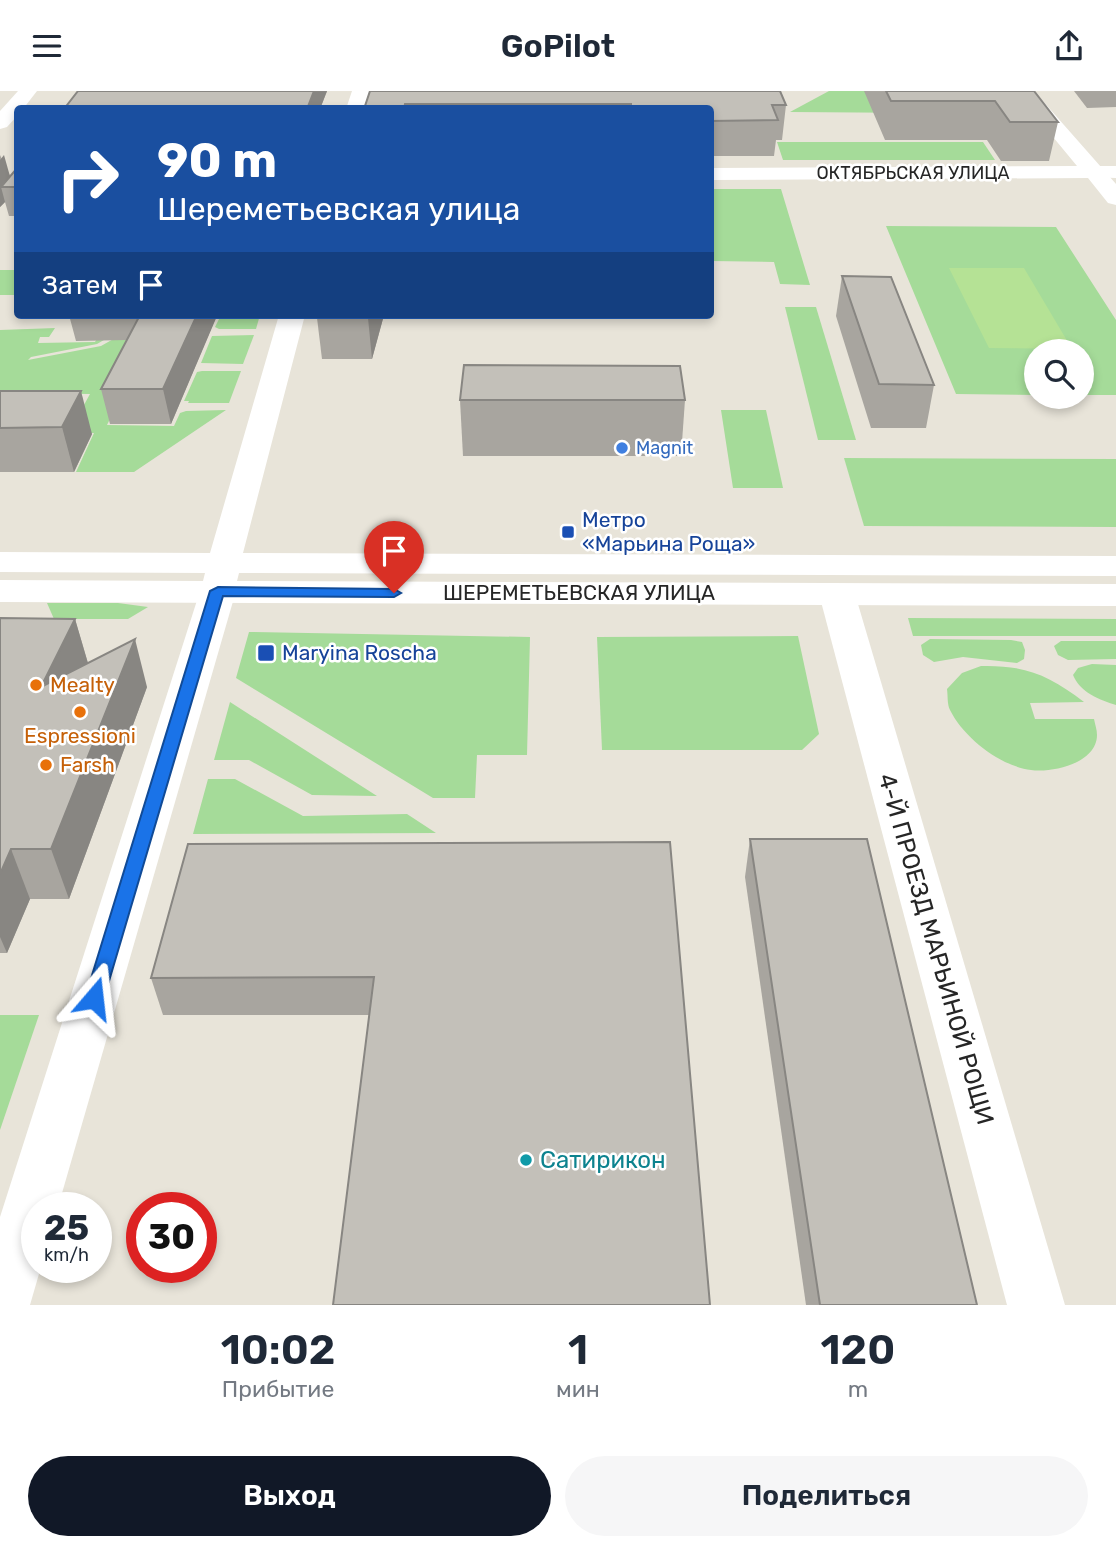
<!DOCTYPE html>
<html lang="ru">
<meta charset="utf-8">
<style>
:root{--surface:#fff;--page:#f6f6f7;--text:#1f2937;--muted:#747a83;--accent:#111827}
body{margin:0;font-family:Rubik,sans-serif;background:var(--page);color:var(--text);height:100vh;display:flex;flex-direction:column;font-size:26px;white-space:nowrap}
*{box-sizing:border-box;margin:0}
p{font-size:23px;color:var(--muted)}
.icon{flex:none;width:38px;height:38px;fill:none;stroke:currentColor;stroke-width:2;stroke-linecap:round;stroke-linejoin:round}
.map{position:relative;height:1214px;overflow:hidden}
.drawer{display:flex;flex-direction:column;background:var(--surface);flex:1}
.drawer>*{flex:none}
.guide{position:absolute;left:14px;top:14px;width:700px;height:214px;border-radius:7px;box-shadow:0 4px 10px #0003;background:#1a4fa0;color:#fff;overflow:hidden}
.tools{position:absolute;left:1024px;top:248px;display:grid;gap:14px}
.tools a{display:grid;place-items:center;width:70px;height:70px;border-radius:50%;background:var(--surface);box-shadow:0 4px 10px #0003;font-size:35px}
.speed{position:absolute;left:21px;top:1101px;display:flex;gap:14px;font-size:35px;font-weight:700;text-align:center}
.speed>*{display:grid;place-content:center;width:91px;height:91px;border-radius:50%;background:var(--surface);box-shadow:0 4px 10px #0003;line-height:1}
.speed small{font-size:18px;font-weight:400}
.speed .limit{border:10px solid #d22;background:#fff;color:#111}
.pin{position:absolute;display:grid;place-items:center;width:60px;height:60px;color:#fff;margin:-72px -30px;border-radius:50% 50% 50% 0;rotate:-45deg;box-shadow:0 0 7px #0007}
.pin .icon{rotate:45deg}
.me{position:absolute;width:77px;margin:-38px;rotate:17deg;stroke-linejoin:round;filter:drop-shadow(0 0 5px #0008)}
.turn{display:flex;align-items:center;gap:24px;height:147px;padding:0 28px;font-size:32px}
.turn .icon{width:91px;height:91px;stroke-width:2.5}
.turn b{display:block;font-size:49px;line-height:60px}
.then{display:flex;align-items:center;height:66px;padding:0 28px;background:#0003;gap:14px;font-size:26px}
.eta{display:flex;justify-content:space-evenly;align-items:center;height:119px;text-align:center}
.eta b{font-size:42px;font-weight:600;line-height:49px}
.cta{display:flex;gap:14px;margin-top:auto;padding:14px 28px}
.cta a{flex:1;height:80px;border-radius:42px;background:var(--accent);color:#fff;font-size:28px;font-weight:600;line-height:80px;text-align:center}
.cta a+a{background:var(--page);color:var(--text)}
header{display:flex;justify-content:space-between;align-items:center;height:91px;padding:0 28px;background:var(--surface);font-size:32px;font-weight:600}
.map>svg:first-child{display:block}
</style>
<header><svg class="icon" aria-label="menu" viewBox="0 0 24 24"><path d="M4 6h16M4 12h16M4 18h16"/></svg>GoPilot<svg class="icon" aria-label="share" viewBox="0 0 24 24"><path d="M12 15V3M7 8l5-5 5 5M5 13v7h14v-7"/></svg></header>
<div class="map">
<svg width="1116" height="1214" viewBox="0 0 1116 1214">
<rect width="100%" height="100%" fill="#e8e4d9"/>
<g fill="#a5db99">
<path d="M829 0H915L927 22 790 21Z"/>
<path d="M777 51H983L995 69H783Z"/>
<path d="M711 98H781L810 194 780 193 774 171 711 170Z"/>
<path d="M886 135 1056 136 1116 229V304H1082V261H1036V304L956 303Z"/>
<rect x="0" y="179" width="17" height="25"/>
<path d="M785 216H816L856 349H818Z"/>
<path d="M147 224 97 253 31 266 28 269 101 255 156 224H162L107 334 174 335 180 322 186 320 226 319 134 381H76L94 342H0L74 332 90 303 0 302V239L55 237 49 246H40L38 252 95 251 103 236Z"/>
<path d="M221 224H260L256 238H219L215 236Z"/>
<path d="M254 244 243 273 201 272 212 245Z"/>
<path d="M202 280H241L229 312H188L189 310H184L197 281Z"/>
<path d="M721 319H766L783 397H733Z"/>
<path d="M844 367 1116 368V436L864 435Z"/>
<path d="M47 512H118L148 516 128 528H54Z"/>
<path d="M908 527 1116 528V545H913Z"/>
<path d="M249 541 530 546 527 664H477L475 707H433L236 587Z"/>
<path d="M798 545 819 643 802 659H602L597 546Z"/>
<path d="M930 548 1011 549 1022 551 1025 559 1024 568 1017 572 963 566 934 571 923 564 921 554Z"/>
<path d="M1061 550H1116V568L1068 569 1058 564 1054 555Z"/>
<path d="M1092 573 1116 574V614C1099 609 1080 601 1073 584L1078 577Z"/>
<path d="M981 575C1025 574 1049 584 1084 611L1030 612 1035 628H1094C1095 633 1097 639 1097 644 1097 672 1053 682 1031 679 1000 675 964 647 950 619 947 613 948 605 947 598L962 582Z"/>
<path d="M230 611 377 705 312 704 249 669H214Z"/>
<path d="M208 688H235L303 725 407 723 436 742 193 743Z"/>
<path d="M0 924H39L0 1039Z"/>
</g>
<path fill="#b5e295" d="M949 177H1024L1072 258 989 257Z"/>
<g fill="none" stroke-linecap="round" stroke-linejoin="round">
<g fill="#fff" fill-rule="evenodd">
<path d="M18 0H37L23 18H18V24L7 36 0 38V20Z"/>
<path d="M1093 75H1116V87L1085 86 1082 81 1085 76Z"/>
<path d="M218 489 230 493 236 500 58 1116H37V1176H41L30 1214H0V1126L200 500 206 493Z"/>
<path d="M837 492 849 496 855 503 1065 1214H1007L819 503 825 496Z"/>
</g>
<g fill="#fff" fill-rule="evenodd">
<path d="M352 0H370L366 18H346Z"/>
<path d="M1015 0H1034L1116 93V114L1108 112 1088 87 710 89V77L1077 75Z"/>
<path d="M279 224H305L243 462 1116 465V485L239 482 237 490 1116 493V515L0 511V489L203 490 205 482 0 481V461L210 462Z"/>
</g>
</g>
<g fill="#a8a59f">
<path d="M78 0H327L320 18H64Z"/>
<path d="M370 0 786 14 782 49H776L774 65H710V18H364Z"/>
<path d="M864 0H1034L1058 31 1049 70H1001L987 49H885Z"/>
<path d="M1074 0H1116V16L1087 17Z"/>
<path d="M0 64 10 85 18 76V125H9L5 111 0 116Z"/>
<path d="M842 185 934 294 926 337H871L836 225Z"/>
<path d="M69 224H217L171 333H110L101 298 127 249 76 250Z"/>
<path d="M318 224H384L372 268H322L317 227Z"/>
<path d="M0 300 92 343 74 381H0Z"/>
<path d="M460 309H685L681 365H463Z"/>
<path d="M0 527 75 528 88 572 147 596 69 808H30L7 862H0Z"/>
<path d="M750 748 977 1214H806L745 786Z"/>
<path d="M670 751 369 924H163L151 887Z"/>
</g>
<g fill="#888682">
<path d="M314 0H327L320 18H307Z"/>
<path d="M4 64 13 96H1L5 111 0 116V69Z"/>
<path d="M197 224H217V225L171 333 163 298Z"/>
<path d="M369 224H384L372 268 368 227Z"/>
<path d="M81 300 92 343 74 381 62 336Z"/>
<path d="M75 528 89 576 41 596Z"/>
<path d="M135 548 147 596 69 808 51 758Z"/>
<path d="M11 758 30 808 7 862 0 846V783Z"/>
</g>
<g fill="#c3c0b9" stroke="#888682" stroke-width="2">
<path d="M78 0H314L307 18H216L217 16 64 18Z"/>
<path d="M370 0H780L786 14H772L778 29 710 30V18H631V13H405L404 18H364Z"/>
<path d="M886 0H1034L1058 31H1010L995 10H891Z"/>
<path d="M18 76V96H1Z"/>
<path d="M842 185 891 186 934 294 879 293Z"/>
<path d="M140 224H197L163 298H101Z"/>
<path d="M318 224H369L368 227H317Z"/>
<path d="M464 274 680 275 685 309H460Z"/>
<path d="M0 300H81L62 336 0 337Z"/>
<path d="M0 527 75 528 41 596 135 548 51 758H11L0 783Z"/>
<path d="M750 748H867L977 1214H820Z"/>
<path d="M670 751 710 1214H333L374 886 151 887 188 753Z"/>
</g>
<path fill="#1a73e8" stroke="#114b97" stroke-width="2" d="M218 496 394 498 401 502 394 506 223 505 104 907 102 913 94 915 87 913 85 907 210 500Z"/>
<circle fill="#3f7fe0" stroke="#fff" stroke-width="2.5" cx="622" cy="357" r="7"/>
<g fill="#1a4fb4" stroke="#fff" stroke-width="2.5">
<rect x="561" y="434" width="14" height="14" rx="3.5"/>
<rect x="257" y="553" width="18" height="18" rx="3.5"/>
</g>
<g fill="#e8710a" stroke="#fff" stroke-width="2.5">
<circle cx="36" cy="594" r="7"/>
<circle cx="80" cy="621" r="7"/>
<circle cx="46" cy="674" r="7"/>
</g>
<circle fill="#0f9aa8" stroke="#fff" stroke-width="2.5" cx="526" cy="1069" r="7"/>
<g text-anchor="middle" stroke-width="5" stroke-linejoin="round" paint-order="stroke">
<g font-size="18" fill="#262626" stroke="#fff">
<text x="913" y="88">ОКТЯБРЬСКАЯ УЛИЦА</text>
</g>
<g font-size="18" fill="#366cbe" stroke="#fff" text-anchor="start">
<text x="636" y="363">Magnit</text>
</g>
<g font-size="21" fill="#164399" stroke="#fff" text-anchor="start">
<text x="582" y="436">Метро<tspan x="582" dy="24">«Марьина Роща»</tspan></text>
<text x="282" y="569">Maryina Roscha</text>
</g>
<g font-size="21" fill="#262626" stroke="#fff">
<text x="579" y="509">ШЕРЕМЕТЬЕВСКАЯ УЛИЦА</text>
</g>
<g font-size="21" fill="#c56008" stroke="#fff" text-anchor="start">
<text x="50" y="601">Mealty</text>
<text x="80" y="652" text-anchor="middle">Espressioni</text>
<text x="60" y="681">Farsh</text>
</g>
<g font-size="24" fill="#262626" stroke="#fff">
<text transform="translate(936 858) rotate(74)" y="8">4-Й ПРОЕЗД МАРЬИНОЙ РОЩИ</text>
</g>
<g font-size="24" fill="#0d838f" stroke="#fff" text-anchor="start">
<text x="540" y="1077">Сатирикон</text>
</g>
</g>
</svg>
<div class="tools">
<a><svg class="icon" aria-label="search" viewBox="0 0 24 24"><circle cx="10" cy="10" r="6"/><path d="M15 15l6 6"/></svg></a>
</div>
<div class="speed"><div>25<small>km/h</small></div><div class="limit">30</div></div>
<div class="pin" style="left:394px;top:502px;background:#d93025"><svg class="icon" aria-label="arrive" viewBox="0 0 24 24"><path d="M6 21V4h12l-3 4 3 4H6"/></svg></div>
<svg class="me" style="left:94px;top:907px" viewBox="-20 -20 40 40"><path d="M0-17L14 15 0 8-14 15z" fill="#1a73e8" stroke="#fff" stroke-width="4"/></svg>
<div class="guide">
<div class="turn"><svg class="icon" aria-label="right" viewBox="0 0 24 24"><path d="M7 20v-9h11M14 6l5 5-5 5"/></svg><div><b>90 m</b>Шереметьевская улица</div></div>
<div class="then">Затем<svg class="icon" aria-label="arrive" viewBox="0 0 24 24"><path d="M6 21V4h12l-3 4 3 4H6"/></svg></div>
</div>
</div>
<section class="drawer">
<div class="eta">
<div><b>10:02</b><p>Прибытие</p></div>
<div><b>1</b><p>мин</p></div>
<div><b>120</b><p>m</p></div>
</div>
<div class="cta"><a>Выход</a><a>Поделиться</a></div>
</section>
